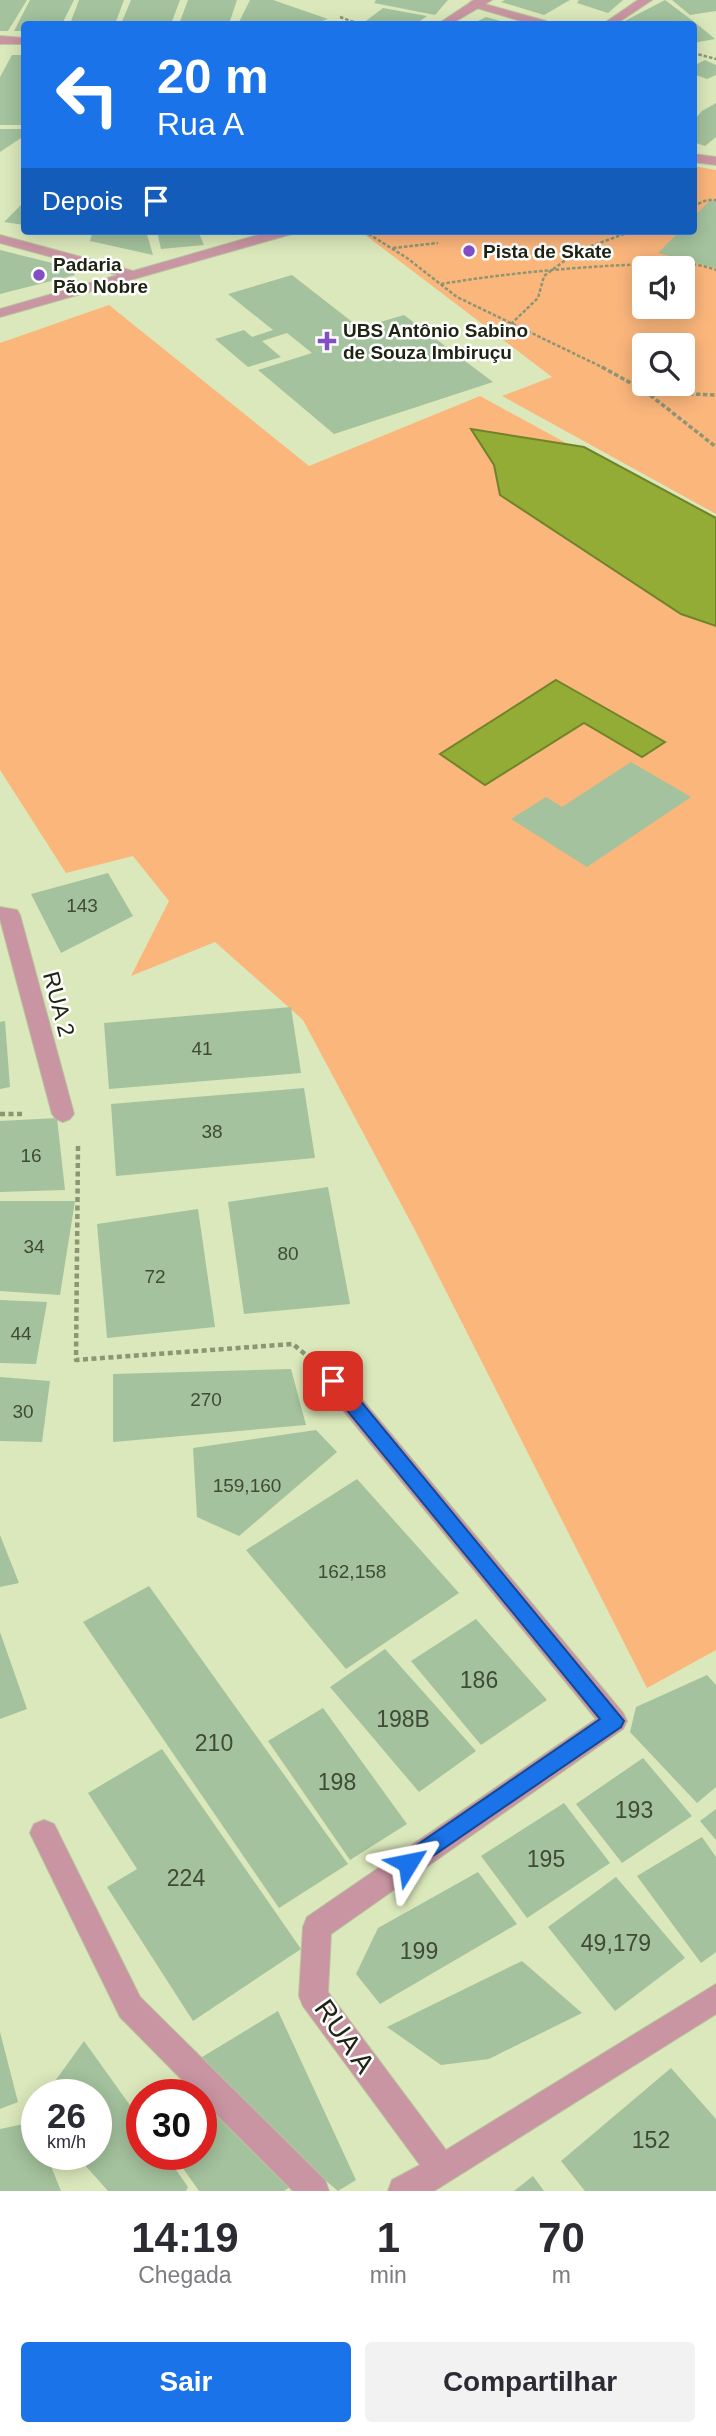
<!DOCTYPE html>
<html lang="pt">
<meta charset="utf-8">
<style>
:root{--surface:#fff;--page:#f2f2f3;--text:#2b2b33;--muted:#7c7c81;--accent:#1a73e8}
body{margin:0;font-family:Helvetica,sans-serif;background:var(--page);color:var(--text);height:100vh;display:flex;flex-direction:column;font-size:26px;white-space:nowrap}
*{box-sizing:border-box;margin:0}
p{font-size:23px;color:var(--muted)}
.icon{flex:none;width:38px;height:38px;fill:none;stroke:currentColor;stroke-width:2;stroke-linecap:round;stroke-linejoin:round}
.map{position:relative;height:2191px;overflow:hidden}
.drawer{display:flex;flex-direction:column;background:var(--surface);flex:1}
.drawer>*{flex:none}
.top-card{position:absolute;left:21px;top:21px;width:676px;height:214px;border-radius:7px;box-shadow:0 4px 18px #0003;background:#1a73e8;color:#fff;overflow:hidden}
.controls{position:absolute;left:632px;top:256px;display:grid;gap:14px}
.controls a{display:grid;place-items:center;width:63px;height:63px;border-radius:7px;background:var(--surface);box-shadow:0 4px 18px #0003;font-size:35px}
.speed{position:absolute;left:21px;top:2079px;display:flex;gap:14px;font-size:35px;font-weight:700;text-align:center}
.speed>*{display:grid;place-content:center;width:91px;height:91px;border-radius:50%;background:var(--surface);box-shadow:0 4px 18px #0003;line-height:1}
.speed small{font-size:18px;font-weight:400}
.speed .limit{border:10px solid #d22;background:#fff;color:#111}
.pin{position:absolute;display:grid;place-items:center;width:60px;height:60px;color:#fff;margin:-30px;border-radius:14px;box-shadow:0 4px 10px #0006}
.me{position:absolute;width:77px;margin:-38px;rotate:55deg;stroke-linejoin:round;filter:drop-shadow(0 0 5px #0008)}
.turn{display:flex;align-items:center;gap:24px;height:147px;padding:0 21px;font-size:32px}
.turn .icon{width:91px;height:91px;stroke-width:2.5}
.turn b{display:block;font-size:49px;line-height:60px}
.then{display:flex;align-items:center;height:66px;padding:0 21px;background:#0003;gap:14px;font-size:26px}
.eta{display:flex;justify-content:space-evenly;align-items:center;height:119px;text-align:center}
.eta b{font-size:42px;font-weight:700;line-height:49px}
.action{display:flex;gap:14px;margin-top:auto;padding:14px 21px}
.action a{flex:1;height:80px;border-radius:7px;background:var(--accent);color:#fff;font-size:28px;font-weight:700;line-height:80px;text-align:center}
.action a+a{background:var(--page);color:var(--text)}
.map>svg:first-child{display:block}
</style>
<div class="map">
<svg width="716" height="2191" viewBox="0 0 716 2191">
<rect width="100%" height="100%" fill="#dbe8bb"/>
<g fill="#fbb67c" fill-rule="evenodd">
<path d="M693 166 716 170V514L502 396 552 377 360 231H693ZM644 268H682V306H644ZM644 345H682V383H644Z"/>
<path d="M109 305 309 466 480 396 716 525V1650L647 1688 417 1234 303 1020 215 942 131 976 169 901 133 856 66 873 0 770V343Z"/>
</g>
<g fill="#93ac35" stroke="#70832a" stroke-width="2">
<path d="M471 429 584 447 716 518V626L681 614 500 495 494 465Z"/>
<path d="M556 680 665 742 642 757 584 723 485 785 440 754Z"/>
</g>
<g fill="#a4c29d">
<path d="M0 0H27L8 31H0Z"/>
<path d="M30 0H74L62 24H24V31H14Z"/>
<path d="M79 0H124L115 24H70Z"/>
<path d="M131 0H180L171 24H121Z"/>
<path d="M188 0H237L229 24H179Z"/>
<path d="M250 0H273L328 19 313 24H238Z"/>
<path d="M376 0H448L435 15 374 3Z"/>
<path d="M505 0H570L544 15 501 2Z"/>
<path d="M579 0H623L608 13 577 3Z"/>
<path d="M665 0 697 24 715 39 693 43V24H619Z"/>
<path d="M672 0H716V11L690 15Z"/>
<path d="M383 8 427 16 416 24H362Z"/>
<path d="M486 17 511 24H472Z"/>
<path d="M12 55H24V125H0V77Z"/>
<path d="M705 60 716 65V75L707 79 693 74V66Z"/>
<path d="M716 103V137L705 146 693 142V121L702 111Z"/>
<path d="M0 129H24V136L0 152Z"/>
<path d="M710 200 716 201V268L658 253 680 231H693V218Z"/>
<path d="M24 202V225L4 222Z"/>
<path d="M93 231H146L153 255 90 241Z"/>
<path d="M157 231H198L204 245 161 249Z"/>
<path d="M0 250 72 268 75 275 0 294Z"/>
<path d="M292 275 360 328 404 315 493 382 334 434 258 370 312 353 287 333 262 341 281 357 248 367 215 339 244 330 252 337 273 330 228 294Z"/>
<path d="M631 762 691 797 587 867 511 819 546 797 562 807Z"/>
<path d="M108 873 133 916 61 953 31 894Z"/>
<path d="M291 1007 301 1073 109 1089 104 1023Z"/>
<path d="M5 1021 10 1087 0 1089V1022Z"/>
<path d="M304 1088 315 1158 116 1176 111 1104Z"/>
<path d="M57 1118 65 1190 0 1192V1121Z"/>
<path d="M328 1187 350 1304 244 1314 228 1202Z"/>
<path d="M0 1201H75L60 1295 0 1291Z"/>
<path d="M198 1209 215 1327 107 1338 97 1224Z"/>
<path d="M0 1300 47 1302 36 1364 0 1363Z"/>
<path d="M291 1369 306 1425 113 1442V1374Z"/>
<path d="M0 1377 50 1381 42 1442 0 1441Z"/>
<path d="M316 1430 337 1452 239 1536 197 1517 193 1448Z"/>
<path d="M357 1479 459 1593 346 1669 246 1550Z"/>
<path d="M0 1535 19 1583 0 1587Z"/>
<path d="M149 1586 348 1864 279 1908 83 1622Z"/>
<path d="M476 1619 547 1700 481 1745 411 1661Z"/>
<path d="M0 1632 27 1709 0 1719Z"/>
<path d="M385 1649 476 1751 419 1792 330 1687Z"/>
<path d="M707 1675 716 1685V1787L697 1803 630 1732 636 1707Z"/>
<path d="M323 1708 407 1824 350 1860 268 1741Z"/>
<path d="M162 1749 301 1949 193 2021 107 1887 137 1869 88 1793Z"/>
<path d="M643 1758 692 1816 622 1863 576 1804Z"/>
<path d="M564 1803 610 1863 527 1918 481 1856Z"/>
<path d="M716 1809V1840L700 1821Z"/>
<path d="M702 1837 716 1857V1952L701 1963 637 1876Z"/>
<path d="M478 1872 517 1924 380 2004 356 1974 378 1928Z"/>
<path d="M616 1877 685 1958 615 2011 548 1927Z"/>
<path d="M522 1961 582 2013 489 2059 441 2065 387 2027Z"/>
<path d="M278 2011 356 2180 338 2191 189 2065Z"/>
<path d="M0 2032 18 2102 0 2109Z"/>
<path d="M84 2041 142 2122V2154H165L188 2187 186 2191H108L75 2154H96V2095H45Z"/>
<path d="M671 2068 716 2119V2191H585L561 2161Z"/>
<path d="M190 2083 296 2183 284 2191H199L173 2154H201V2095H181Z"/>
<path d="M33 2122 37 2133V2154H46L61 2191H0V2129Z"/>
<path d="M533 2176 544 2191H514Z"/>
</g>
<g fill="none" stroke-linecap="round" stroke-linejoin="round">
<g stroke="#b9c59d" stroke-width="2">
<g id="service">
<path d="M638 0H652L616 24H603Z"/>
<path d="M474 1 546 21 548 24H531L470 6V2Z"/>
<path d="M44 1820 54 1824 140 1997 325 2180 329 2191H293L201 2099V2095H197L120 2017 30 1833 34 1824Z"/>
</g>
</g>
<g stroke="#b9c59d" stroke-width="2">
<g id="minor">
<path d="M474 0H492L451 24H438Z"/>
<path d="M0 36 24 38V44H0Z"/>
<path d="M693 154 716 157V165L693 162Z"/>
<path d="M272 231H294L292 234 0 317V309L118 275 0 243V235L133 271Z"/>
<path d="M0 907 17 910 20 915 74 1114 70 1119 63 1122 56 1119 52 1114 0 919Z"/>
<path d="M333 1372 341 1374 623 1713 627 1721 623 1729 331 1934 328 1992 446 2150 716 1984V2014L434 2191H388L392 2180 420 2165 303 2006 299 1996 303 1927 307 1917 596 1719 325 1388 321 1381 325 1374Z"/>
</g>
</g>
<g stroke="#8c9574" stroke-width="2.5" stroke-dasharray="3.5 2" stroke-linecap="butt">
<path d="M340 17 359 24"/>
<path d="M693 53 716 59"/>
<path d="M693 206 707 200H716"/>
<path d="M364 231 407 258 457 297 606 369"/>
<path d="M393 248 438 243"/>
<path d="M441 284C502 274 563 268 625 265 655 264 687 259 716 270"/>
<path d="M511 324 538 298 544 276 578 251 632 231"/>
</g>
<g stroke="#8c9574" stroke-width="3.5" stroke-dasharray="4.5 2.5" stroke-linecap="butt">
<path d="M602 367 645 391 716 447"/>
<path d="M647 392 716 395"/>
</g>
<g stroke="#8c9574" stroke-width="4.5" stroke-dasharray="5 3.5" stroke-linecap="butt">
<path d="M0 1114H24"/>
<path d="M78 1146 76 1360 293 1344 306 1355"/>
</g>
<use href="#service" fill="#c995a3" fill-rule="evenodd"/>
<use href="#minor" fill="#c995a3" fill-rule="evenodd"/>
</g>
<path fill="#1a73e8" stroke="#114b97" stroke-width="2" d="M333 1373 340 1376 624 1721 621 1727 408 1873 401 1870 397 1863 401 1856 600 1719 327 1386 324 1381 327 1376Z"/>
<g fill="#834fc7" stroke="#fff" stroke-width="2.5">
<circle cx="469" cy="251" r="7"/>
<circle cx="39" cy="275" r="7"/>
<path d="M323.5 330.5h7v7h7v7h-7v7h-7v-7h-7v-7h7z"/>
</g>
<g text-anchor="middle" stroke-width="5" stroke-linejoin="round" paint-order="stroke">
<g font-size="19" font-weight="bold" fill="#1f2312" stroke="#fff" text-anchor="start">
<text x="483" y="258">Pista de Skate</text>
<text x="53" y="271">Padaria<tspan x="53" dy="22">Pão Nobre</tspan></text>
<text x="343" y="337">UBS Antônio Sabino<tspan x="343" dy="22">de Souza Imbiruçu</tspan></text>
</g>
<g font-size="19" fill="#404b35">
<text x="82" y="912">143</text>
<text x="202" y="1055">41</text>
<text x="212" y="1138">38</text>
<text x="31" y="1162">16</text>
<text x="34" y="1253">34</text>
<text x="288" y="1260">80</text>
<text x="155" y="1283">72</text>
<text x="21" y="1340">44</text>
<text x="206" y="1406">270</text>
<text x="23" y="1418">30</text>
<text x="247" y="1492">159,160</text>
<text x="352" y="1578">162,158</text>
</g>
<g font-size="23" fill="#1f2312" stroke="#fff">
<text transform="translate(59 1004) rotate(75)" y="8">RUA 2</text>
</g>
<g font-size="23" fill="#404b35">
<text x="479" y="1688">186</text>
<text x="403" y="1727">198B</text>
<text x="214" y="1751">210</text>
<text x="337" y="1790">198</text>
<text x="634" y="1818">193</text>
<text x="546" y="1867">195</text>
<text x="186" y="1886">224</text>
<text x="616" y="1951">49,179</text>
<text x="419" y="1959">199</text>
<text x="651" y="2148">152</text>
</g>
<g font-size="28" fill="#1f2312" stroke="#fff">
<text transform="translate(345 2036) rotate(55)" y="10">RUA A</text>
</g>
</g>
</svg>
<div class="controls">
<a><svg class="icon" aria-label="sound" viewBox="0 0 24 24"><path d="M4 9h4l5-4v14l-5-4H4zM17 9q2 3 0 6"/></svg></a>
<a><svg class="icon" aria-label="search" viewBox="0 0 24 24"><circle cx="10" cy="10" r="6"/><path d="M15 15l6 6"/></svg></a>
</div>
<div class="speed"><div>26<small>km/h</small></div><div class="limit">30</div></div>
<div class="pin" style="left:333px;top:1381px;background:#d93025"><svg class="icon" aria-label="arrive" viewBox="0 0 24 24"><path d="M6 21V4h12l-3 4 3 4H6"/></svg></div>
<svg class="me" style="left:408px;top:1863px" viewBox="-20 -20 40 40"><path d="M0-17L14 15 0 8-14 15z" fill="#1a73e8" stroke="#fff" stroke-width="4"/></svg>
<div class="top-card">
<div class="turn"><svg class="icon" aria-label="left" viewBox="0 0 24 24"><path d="M17 20v-9H6M10 6l-5 5 5 5"/></svg><div><b>20 m</b>Rua A</div></div>
<div class="then">Depois<svg class="icon" aria-label="arrive" viewBox="0 0 24 24"><path d="M6 21V4h12l-3 4 3 4H6"/></svg></div>
</div>
</div>
<section class="drawer">
<div class="eta">
<div><b>14:19</b><p>Chegada</p></div>
<div><b>1</b><p>min</p></div>
<div><b>70</b><p>m</p></div>
</div>
<div class="action"><a>Sair</a><a>Compartilhar</a></div>
</section>
